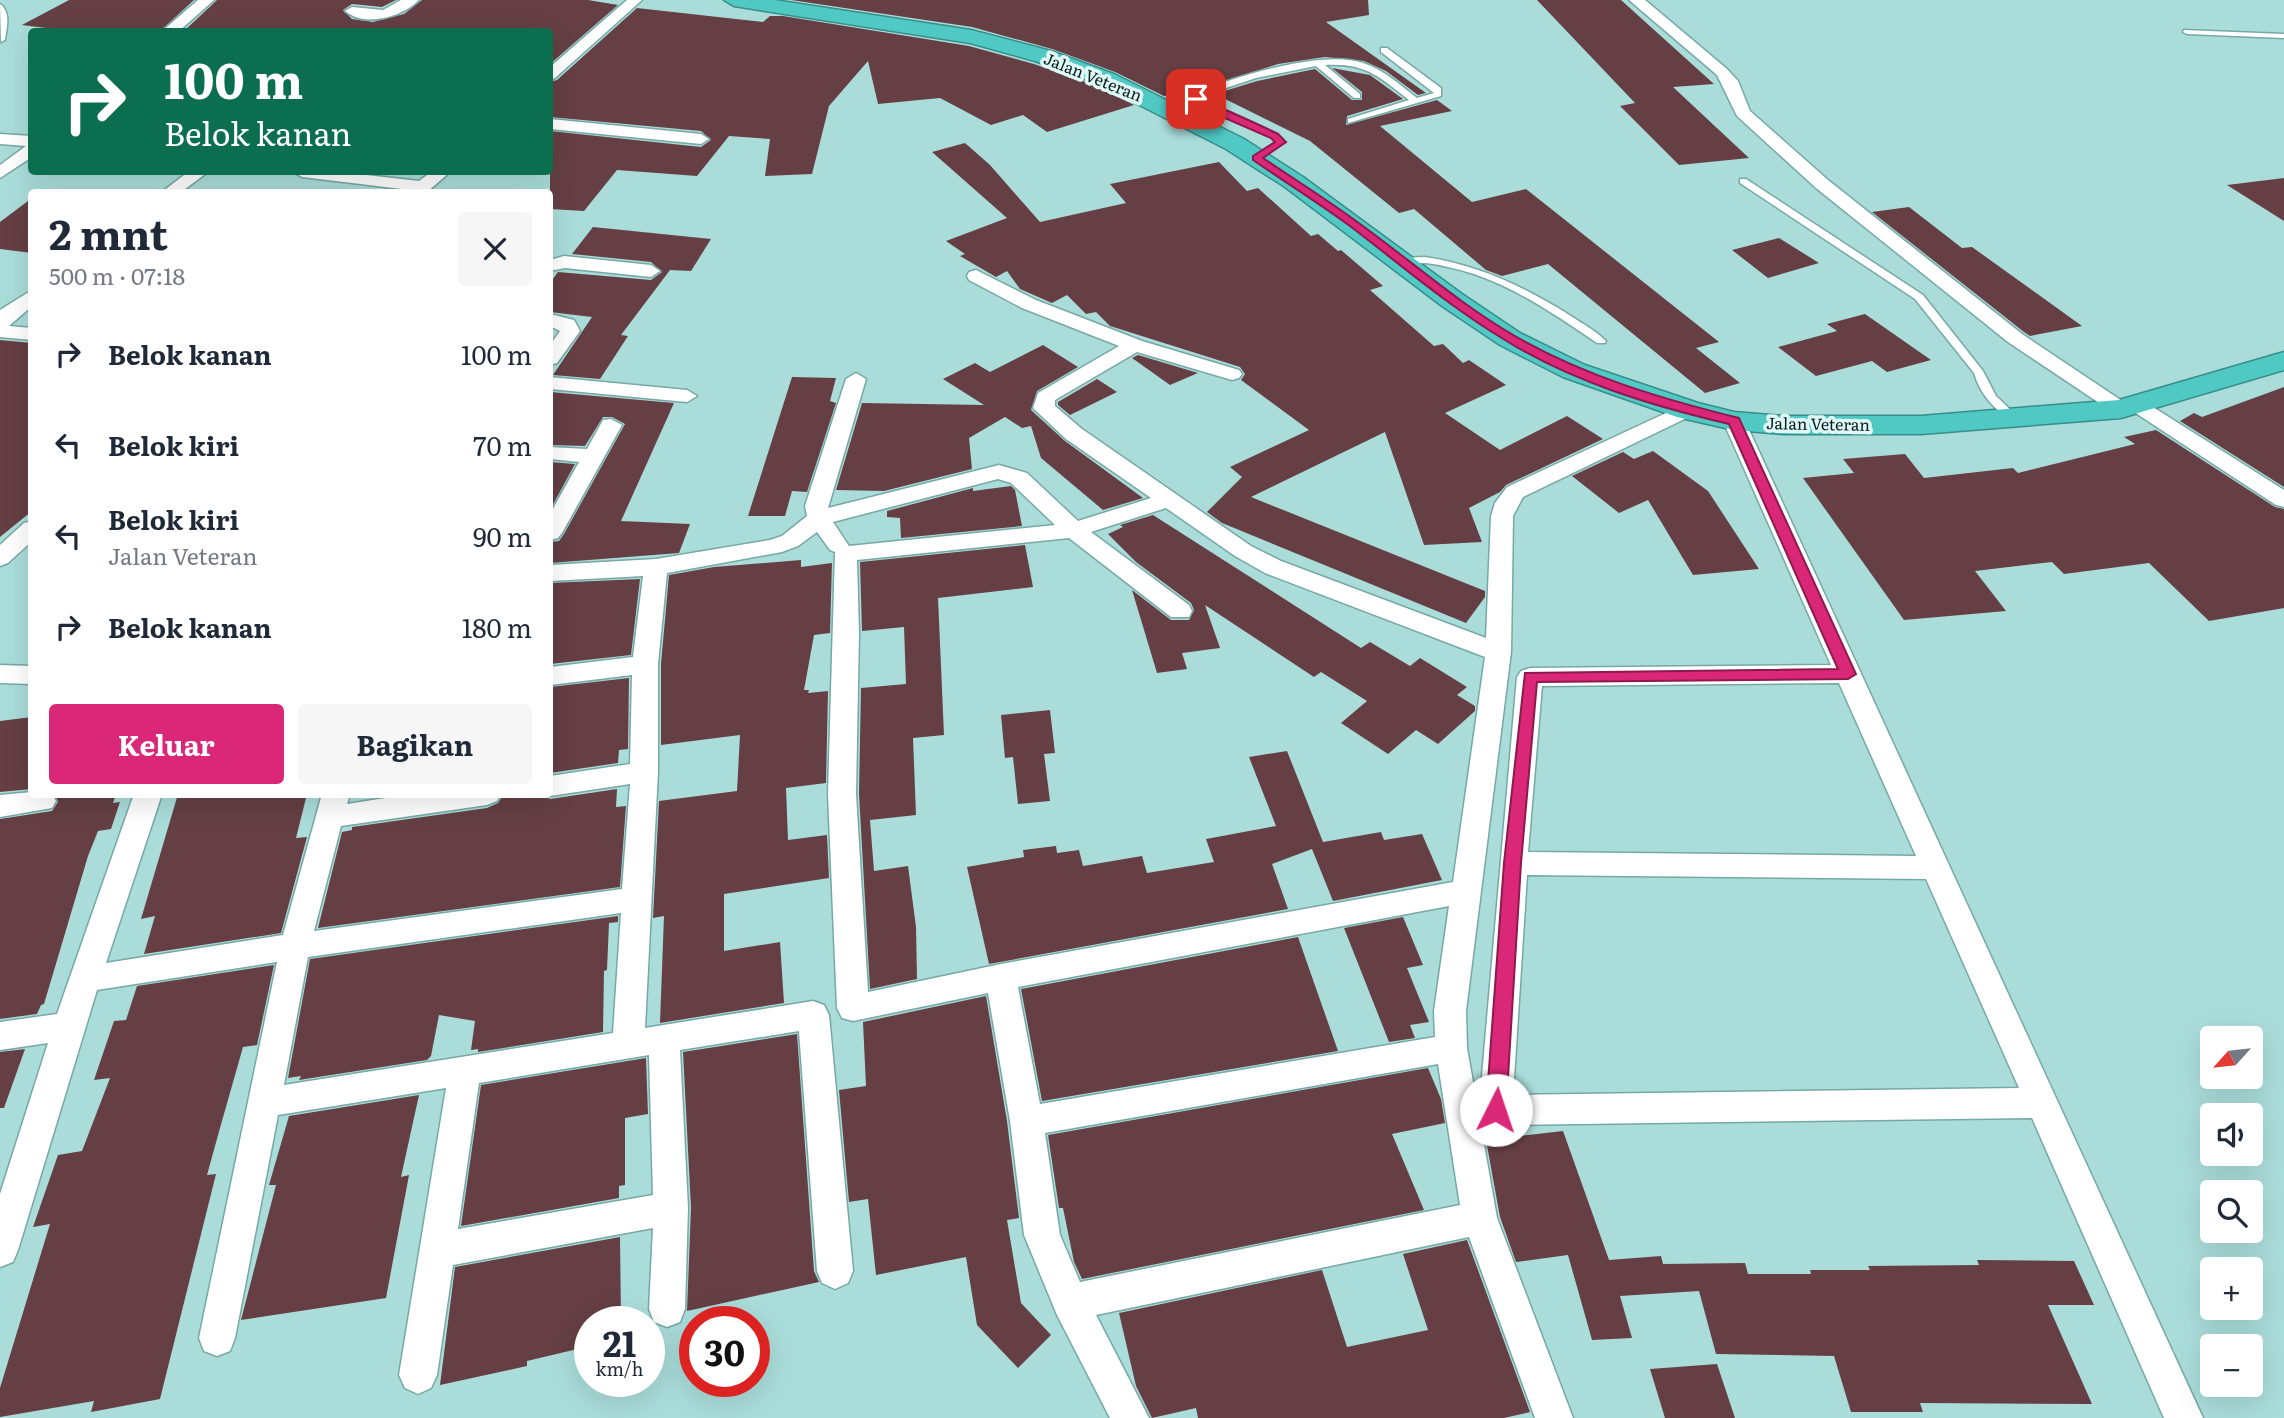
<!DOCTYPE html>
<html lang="id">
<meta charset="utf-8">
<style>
:root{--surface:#fff;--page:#f6f6f7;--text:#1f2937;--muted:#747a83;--accent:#db2777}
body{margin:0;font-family:Literata,serif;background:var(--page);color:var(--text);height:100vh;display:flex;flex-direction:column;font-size:26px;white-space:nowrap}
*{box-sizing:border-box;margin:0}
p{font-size:23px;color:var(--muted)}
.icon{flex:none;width:38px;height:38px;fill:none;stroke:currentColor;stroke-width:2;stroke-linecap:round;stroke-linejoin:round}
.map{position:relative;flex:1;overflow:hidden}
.panel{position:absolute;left:28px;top:189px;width:525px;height:609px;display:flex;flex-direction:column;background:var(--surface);border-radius:7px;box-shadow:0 7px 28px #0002}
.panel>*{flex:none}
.top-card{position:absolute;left:28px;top:28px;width:525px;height:147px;border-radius:7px;box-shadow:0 7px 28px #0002;background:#0b6e4f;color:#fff;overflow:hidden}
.needle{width:46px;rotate:243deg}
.controls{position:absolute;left:2200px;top:1026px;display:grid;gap:14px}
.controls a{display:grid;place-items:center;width:63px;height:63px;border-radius:7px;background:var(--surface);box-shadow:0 7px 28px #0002;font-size:35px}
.speed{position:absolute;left:574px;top:1306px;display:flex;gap:14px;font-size:35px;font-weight:700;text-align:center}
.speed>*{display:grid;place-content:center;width:91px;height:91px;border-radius:50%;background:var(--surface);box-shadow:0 7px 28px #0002;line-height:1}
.speed small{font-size:18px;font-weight:400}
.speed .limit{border:10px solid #d22;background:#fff;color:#111}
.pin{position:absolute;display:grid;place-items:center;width:60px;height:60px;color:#fff;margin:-30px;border-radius:14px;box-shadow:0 4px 10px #0006}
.me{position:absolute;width:77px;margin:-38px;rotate:4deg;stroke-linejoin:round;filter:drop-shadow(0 0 5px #0008)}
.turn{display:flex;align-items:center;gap:24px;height:147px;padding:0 21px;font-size:32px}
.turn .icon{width:91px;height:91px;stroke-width:2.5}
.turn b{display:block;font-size:49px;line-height:60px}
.round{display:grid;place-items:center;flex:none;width:74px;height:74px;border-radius:7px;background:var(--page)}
.head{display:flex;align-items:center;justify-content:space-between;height:119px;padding:0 21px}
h1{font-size:42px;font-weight:700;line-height:52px}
.action{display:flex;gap:14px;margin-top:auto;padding:14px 21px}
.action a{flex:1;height:80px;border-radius:7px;background:var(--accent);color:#fff;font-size:28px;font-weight:700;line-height:80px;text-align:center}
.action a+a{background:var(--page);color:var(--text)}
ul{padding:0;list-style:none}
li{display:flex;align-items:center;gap:21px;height:91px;padding:0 21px}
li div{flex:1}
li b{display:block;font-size:26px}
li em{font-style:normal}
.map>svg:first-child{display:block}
</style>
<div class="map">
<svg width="2284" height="1418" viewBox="0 0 2284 1418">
<rect width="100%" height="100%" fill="#aaddda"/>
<g fill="#653f44">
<path d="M69 0H194L159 32H77L22 25Z"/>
<path d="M217 0H396L382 7 352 4 343 10 352 19 373 22 404 14 422 0H588L618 5 550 64V32H183Z"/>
<path d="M791 0H1368L1369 15 1326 22 1426 93 1418 95 1386 71 1364 61 1325 57 1278 64 1195 90 1164 96 1115 72 1052 49 972 27Z"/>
<path d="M1537 0H1621L1714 84 1673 87 1749 158 1679 165 1620 106 1635 103Z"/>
<path d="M637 8 763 22 770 16H783L969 46 1034 64 1097 86 1134 105 1047 132 1023 115 991 125 940 98 878 104 868 61 829 106 812 174 765 176 770 139 729 136 697 176 617 170 584 211 550 209V131L701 147 711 140 701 131 550 117V82L557 80Z"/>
<path d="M1332 68 1370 75 1403 99 1347 116 1346 125 1437 100 1452 111 1380 126 1472 202 1526 189 1719 342 1696 348 1740 383 1705 393 1548 264 1502 276 1486 270 1414 209 1399 213 1310 141 1215 94 1257 81 1315 69 1352 100H1362V92Z"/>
<path d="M965 143 990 165 1040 222 1126 203 1110 184 1219 162 1247 191 1258 188 1311 236 1318 234 1338 251 1341 250 1383 286 1370 290 1434 346 1443 344 1463 363 1469 360 1506 385 1445 413 1500 450 1567 416 1603 439 1506 485 1500 492 1469 508 1482 542 1424 545 1385 432 1251 497 1485 591V597L1466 623 1222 523 1207 512 1242 477 1230 467 1309 430 1241 380 1245 374 1240 367 1110 326 1096 312 1086 314 1067 295 1052 303 1020 289 1007 271 996 277 960 256 965 254 946 241 1007 218 932 152Z"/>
<path d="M2284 178V221L2227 185Z"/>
<path d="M32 198V253L0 249V222Z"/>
<path d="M1909 207 1962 248 1972 247 2082 326 2030 336 2024 332 1872 212Z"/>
<path d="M593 227 711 239 691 271 670 270 621 335 628 336 600 379 553 375 592 317 550 312V283L558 272 651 280 662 272 651 262 572 254Z"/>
<path d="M1779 238 1819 263 1768 278 1732 250Z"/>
<path d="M1865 314 1931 360 1887 372 1872 361 1816 376 1778 347 1837 331 1827 324Z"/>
<path d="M0 340 32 343V511L0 537Z"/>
<path d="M1043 345 1078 367 1037 391 1031 410 1065 441 1143 498 1103 510 1041 458 1031 426 1022 428 1005 417 969 438 972 469 884 491 836 490 862 403 984 405 943 379 975 363 990 372Z"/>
<path d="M1138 355 1198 373 1170 385 1132 358Z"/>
<path d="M792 377 836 378 830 401 836 403 807 492 792 491 785 516H748Z"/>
<path d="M1097 379 1117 392 1070 415 1058 405V402Z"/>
<path d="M2284 387V487L2180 421 2194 413 2202 417Z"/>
<path d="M550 392 674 403 621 521 690 524 679 553 550 563V542L559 541 564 534 625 424 612 417H603L585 446 550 445Z"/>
<path d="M2156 430 2275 507 2284 509V608L2209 621 2149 563 2064 574 2052 562 1975 571 2006 611 1904 620 1803 478 1854 473 1843 459 1905 454 1924 478 2013 468 2018 473 2135 444 2124 437Z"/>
<path d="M1653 451 1708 491 1759 569 1693 575 1648 500 1619 513 1572 476 1623 452 1634 459Z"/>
<path d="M550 462 575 464 550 510V461Z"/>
<path d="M1011 486 1015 490 1022 526 901 538 900 518 887 517V511L973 488V491Z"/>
<path d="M1153 515 1361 648 1370 642 1410 666 1420 658 1467 687 1457 695 1475 706V711L1438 744 1416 730 1388 754 1341 723 1367 701 1321 672 1314 677 1205 605 1220 648 1182 653 1187 669 1157 673 1132 590 1171 620H1189L1194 610 1191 603 1136 562 1108 534 1123 527 1120 525Z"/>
<path d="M1025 545 1033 587 938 598 944 735 913 738 916 815 870 820 874 871 908 866 916 927 917 979 870 989 859 794 861 688 906 684 904 627 862 631 860 562Z"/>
<path d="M801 560V567L832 563 830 633 814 635 804 690H809L808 693 828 691 826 783 786 788 788 840 827 835 829 878 724 894V951L780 942 784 1003 660 1023 664 916 653 918 659 801 737 791 740 735 661 745V664L669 575 714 567Z"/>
<path d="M640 579 631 655 550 664V583Z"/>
<path d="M629 678 628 749 619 750 618 763 550 773V687Z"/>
<path d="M1050 710 1055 753 1044 754 1050 801 1018 804 1013 757 1005 758 1001 715Z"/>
<path d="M32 717V789L0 792V721Z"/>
<path d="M1287 751 1323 842 1381 832 1384 840 1422 834 1442 880 1333 901 1312 849 1272 864 1288 909 989 964 967 867 1024 857 1023 850 1056 846 1057 853 1079 850 1083 866 1142 856 1147 873 1214 862 1206 839 1276 826 1249 757Z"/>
<path d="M617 789 616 807 626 806 620 887 318 928 342 832 352 830V827L487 808 498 803 502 797 542 794 550 799Z"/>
<path d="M55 794H116L113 803 120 802 111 829 98 831 88 856 44 1004 41 1005 37 1014 0 1019V819L52 811 58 802Z"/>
<path d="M178 794H307L296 838 307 837 281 933 144 954 155 916 141 919Z"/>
<path d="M618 916V922L609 923 607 970 604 971 603 1032 478 1052V1049L471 1050 475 1021 439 1015 431 1056 427 1060 299 1080 301 1076 288 1078 310 959Z"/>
<path d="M1403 917 1423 965 1407 968 1429 1022 1410 1025 1415 1038 1389 1042 1344 928Z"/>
<path d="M1298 937 1338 1051 1042 1101 1021 989Z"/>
<path d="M274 965 257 1045 243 1047 220 1128 207 1175 216 1174 160 1399 91 1412 94 1401 0 1417V1388L50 1224 33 1227 58 1155 82 1151 110 1078 94 1080 114 1021 126 1020 137 986Z"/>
<path d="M986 996 1007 1121 1019 1218 1007 1220 1021 1303 1051 1335 1018 1368 977 1325 966 1257 876 1275 868 1199 849 1202 839 1090 866 1086 863 1022Z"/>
<path d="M797 1034 814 1271 819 1282 687 1311 691 1208 683 1052Z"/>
<path d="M25 1049 4 1108H0V1052Z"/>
<path d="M646 1058 648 1114 625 1118V1185L619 1186V1198L461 1226 481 1085Z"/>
<path d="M1428 1068 1441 1099 1445 1123 1392 1134 1424 1210 1082 1279 1074 1262 1063 1208H1059L1048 1135Z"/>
<path d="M419 1095 401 1177 409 1175 386 1298 241 1320 276 1185H269L289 1116Z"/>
<path d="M1563 1131 1609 1260 1661 1256 1663 1264 1745 1263 1748 1274H1811L1810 1270H1870L1868 1266 1979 1265 1977 1260 2074 1261 2094 1305H2048L2092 1404 1920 1403 1923 1412H1851L1834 1356 1716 1354 1699 1291 1620 1296 1632 1338 1592 1340 1568 1255 1516 1262 1500 1217 1486 1140Z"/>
<path d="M620 1237 621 1321H590V1346L527 1361V1366L440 1385 455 1267Z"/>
<path d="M1467 1240 1530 1412 1504 1418H1198L1196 1408 1152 1418 1136 1386 1119 1313 1322 1270 1347 1347 1428 1330 1403 1254Z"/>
<path d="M1717 1364 1735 1418H1665L1650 1369Z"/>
</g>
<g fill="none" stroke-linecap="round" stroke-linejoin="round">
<g stroke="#76a8a5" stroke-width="3">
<g id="lane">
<path d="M0 4C11 12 7 27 5 40L1 42Z"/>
<path d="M2184 30 2284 34V38L2187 34 2183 32Z"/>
<path d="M1381 48H1387L1441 88V96L1348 123V119L1409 100C1378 76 1366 63 1325 65L1360 94V98H1354L1316 66 1256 78 1202 96 1203 102 1278 134 1285 142 1256 161 1251 158 1276 142 1272 138 1195 103V93C1234 77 1323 49 1363 63 1383 69 1400 85 1417 98L1434 93 1381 52Z"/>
<path d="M1740 179H1746L1923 295 1983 371 1996 396 2017 416V420H2009C1993 407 1980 394 1974 373L1915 299 1740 183Z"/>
<path d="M1425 257C1479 265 1525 287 1571 316 1583 324 1596 331 1606 341L1605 343H1597C1559 317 1518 289 1474 274 1458 269 1442 265 1426 263 1415 263 1403 267 1394 261L1399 258Z"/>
</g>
</g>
<g stroke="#76a8a5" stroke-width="3">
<g id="street">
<path d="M198 0H214L178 32H161Z"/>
<path d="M401 0H419C402 17 365 28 345 11L352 7 383 10Z"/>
<path d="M627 0H642L555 78 550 80V67Z"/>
<path d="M1629 0H1645L1727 69 1738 81 1750 111 1828 180 2022 334 2128 405 2138 400 2145 402 2284 490V507L2276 505 2131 410 2121 415 2114 413 2008 342 1816 188 1737 116 1717 75Z"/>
<path d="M550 119 701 134 709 139 701 144 550 129Z"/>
<path d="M0 134 32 136V157L0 178V165L26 146 0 144Z"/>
<path d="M188 172H208L181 192H162Z"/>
<path d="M293 172H340L419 181 431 172H450L427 192 302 177Z"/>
<path d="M564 256 651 265 660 271 651 277 565 268 550 271V260Z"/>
<path d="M976 270 1036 300 1142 341 1239 370 1242 374 1239 378 1232 380 1137 352 1055 400V406L1082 429 1251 546 1281 561 1486 638 1491 516 1495 503 1507 487 1681 406 1688 404 1699 410 1695 414 1523 497 1513 516 1511 652 1466 1011 1467 1048 1497 1218 1573 1418H1535L1469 1237 1096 1315 1149 1418H1110L1057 1315 1024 1235 1010 1121 988 993 853 1021 842 1018 837 1008 828 794 835 552 830 550 817 532 798 546 782 552 667 573 658 664V772L645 1028 813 1001 824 1005 829 1015 853 1271 848 1283 835 1289 822 1283 817 1271 799 1031 680 1050 688 1208 685 1309 680 1322 667 1327 654 1322 649 1309 653 1228 453 1265 437 1375 431 1388 418 1394 405 1388 399 1375 446 1088 278 1115 235 1338 230 1351 217 1356 204 1351 199 1338 277 962 97 990 18 1250 13 1262 0 1267V1194L48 1043 0 1050V1022L57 1014 134 794H162L106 963 283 935 322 794H350L347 804 411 794H501L497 801 487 805 341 826 314 931 622 889 630 784 550 796 544 794H550V776L630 764 632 675 550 685V667L633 657 643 576 550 581V565L656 559 770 540 782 536 807 516 805 506 846 379 856 373 866 379 828 508 999 465 1027 473 1078 521 1151 498 1066 439 1033 408 1038 393 1119 346 1022 308 969 280 967 276 969 272ZM998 479 1011 483 1055 525 849 546 833 522ZM1166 508 1235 556 1265 573 1485 657 1453 882 1001 964 868 992 856 794 859 633 857 560 1069 538 1171 617H1189L1192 611 1189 605 1091 532ZM1449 906 1434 1011 1435 1037 1040 1104 1018 987ZM621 913 613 1033 284 1085 308 957ZM649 1055 653 1195 458 1229 479 1083ZM1438 1064 1460 1205 1080 1282 1060 1235 1045 1133Z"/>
<path d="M32 290V306L9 326 32 328V340L0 337V310Z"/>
<path d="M550 314 574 320 580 331 557 363 550 365V345L560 331 550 326Z"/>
<path d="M550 377 687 390 697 396 687 402 550 389Z"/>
<path d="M1734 415 1745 421 2203 1418H2164L2032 1118 1496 1125 1484 1121 1479 1110 1517 677 1521 671 1530 668 1831 665 1723 421ZM1839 683 1916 856 1528 852 1542 686ZM1527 875 1926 879 2019 1088 1513 1095Z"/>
<path d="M611 419 622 425 562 533 558 538 550 540V514L579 462 550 459V447L587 449 603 420Z"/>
<path d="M32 521V541L8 563 0 566V545L24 523Z"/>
<path d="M0 665 32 666V684L0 683Z"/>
<path d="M32 792V794H52L56 801 52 808 0 817V795Z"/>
</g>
</g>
<g stroke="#378d89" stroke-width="3">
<path id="highway" d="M724 0H774L971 30 1051 51 1114 74 1244 139 1303 177 1462 294 1520 333 1585 365 1698 403 1734 412 1784 416H1921L2119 400 2284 352V370L2121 418 1921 434H1784L1734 430 1677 417 1563 377 1500 345 1442 306 1285 187 1226 149 1098 84 1035 61 970 43 734 6Z"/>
</g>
<use href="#lane" fill="#fff" fill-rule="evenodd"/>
<use href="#street" fill="#fff" fill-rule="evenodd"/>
<use href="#highway" fill="#50c9c4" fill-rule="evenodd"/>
</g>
<path fill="#db2777" stroke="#8e194d" stroke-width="2" d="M1193 97C1199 97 1266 128 1278 134L1286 142 1263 158C1294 179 1326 199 1356 221 1409 259 1458 303 1515 336 1584 376 1662 399 1739 418L1856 674 1848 679 1537 682 1521 863 1506 1110 1503 1116 1496 1119 1489 1116 1486 1110 1504 863 1525 673 1838 669 1729 424C1653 406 1572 382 1505 340 1450 307 1401 265 1350 226 1319 203 1285 182 1253 160V156L1275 142 1271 138 1204 109 1193 101Z"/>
<g text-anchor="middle" stroke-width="7" stroke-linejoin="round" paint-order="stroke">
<g font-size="16" fill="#081d1c" stroke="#dff9f7">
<text transform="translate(1093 77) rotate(22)" y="6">Jalan Veteran</text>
<text transform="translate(1818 424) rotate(1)" y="6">Jalan Veteran</text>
</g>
</g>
</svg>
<div class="controls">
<a><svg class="needle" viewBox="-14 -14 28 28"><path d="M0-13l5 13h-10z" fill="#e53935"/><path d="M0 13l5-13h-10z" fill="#747a83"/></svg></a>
<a><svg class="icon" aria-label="sound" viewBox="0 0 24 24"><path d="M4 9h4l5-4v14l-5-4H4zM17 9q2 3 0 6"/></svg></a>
<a><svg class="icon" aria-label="search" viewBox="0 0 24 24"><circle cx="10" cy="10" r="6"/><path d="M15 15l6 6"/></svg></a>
<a>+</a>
<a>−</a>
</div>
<div class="speed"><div>21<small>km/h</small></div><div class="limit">30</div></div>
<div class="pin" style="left:1196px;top:99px;background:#d93025"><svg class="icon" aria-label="arrive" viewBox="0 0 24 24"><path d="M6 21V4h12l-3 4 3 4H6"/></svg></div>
<svg class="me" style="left:1496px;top:1110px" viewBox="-20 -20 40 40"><circle r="19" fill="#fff"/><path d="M0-13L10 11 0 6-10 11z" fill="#db2777"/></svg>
<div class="top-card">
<div class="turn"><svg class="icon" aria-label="right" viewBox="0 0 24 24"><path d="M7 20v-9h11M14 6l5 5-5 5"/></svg><div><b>100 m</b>Belok kanan</div></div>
</div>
<section class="panel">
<div class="head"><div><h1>2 mnt</h1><p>500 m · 07:18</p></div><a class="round"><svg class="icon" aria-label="close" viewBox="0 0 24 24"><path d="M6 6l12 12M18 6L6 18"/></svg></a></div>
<ul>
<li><svg class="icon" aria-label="right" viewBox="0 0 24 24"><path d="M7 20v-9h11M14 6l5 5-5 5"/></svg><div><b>Belok kanan</b></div><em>100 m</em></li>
<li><svg class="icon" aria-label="left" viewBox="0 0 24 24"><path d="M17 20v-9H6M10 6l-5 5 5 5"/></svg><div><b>Belok kiri</b></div><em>70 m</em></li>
<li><svg class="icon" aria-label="left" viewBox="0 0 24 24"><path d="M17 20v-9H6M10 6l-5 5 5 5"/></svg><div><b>Belok kiri</b><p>Jalan Veteran</p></div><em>90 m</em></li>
<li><svg class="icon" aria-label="right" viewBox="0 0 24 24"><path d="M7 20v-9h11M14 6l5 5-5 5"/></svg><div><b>Belok kanan</b></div><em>180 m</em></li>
</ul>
<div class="action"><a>Keluar</a><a>Bagikan</a></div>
</section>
</div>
